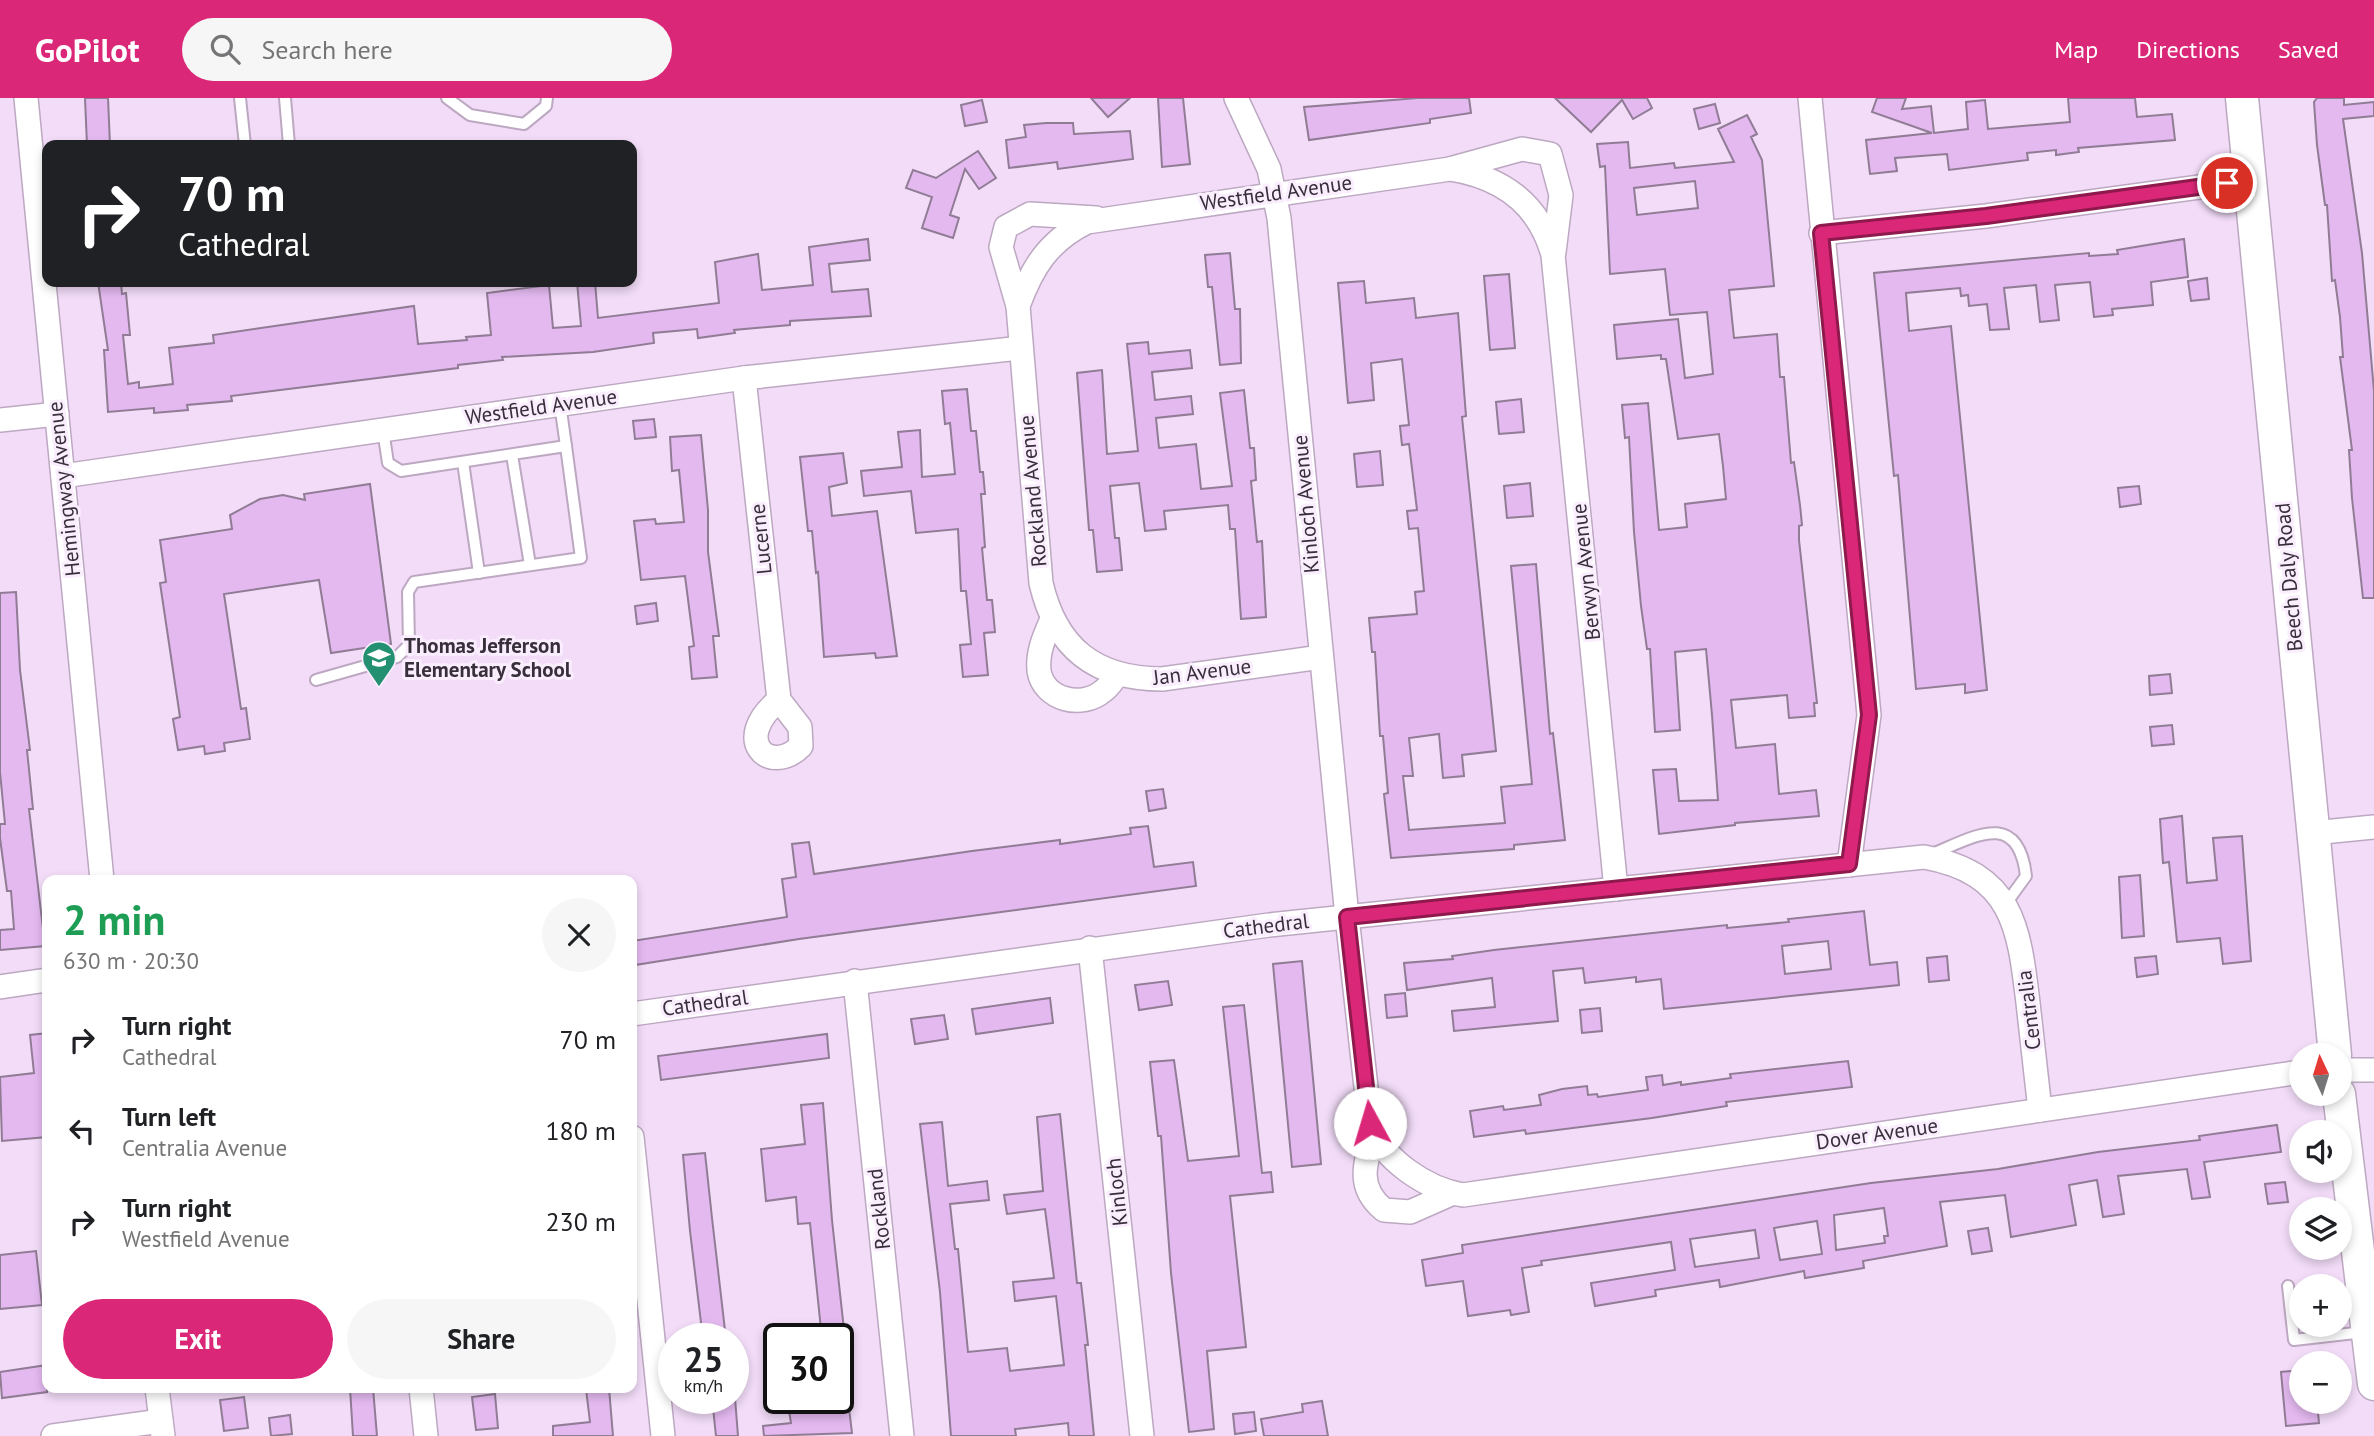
<!DOCTYPE html>
<meta charset="utf-8">
<style>
:root{--surface:#fff;--page:#f6f6f6;--text:#202124;--muted:#757577;--accent:#db2777}
body{margin:0;font-family:"PT Sans",sans-serif;background:var(--page);color:var(--text);height:100vh;display:flex;flex-direction:column;font-size:26px;white-space:nowrap}
*{box-sizing:border-box;margin:0}
p{font-size:23px;color:var(--muted)}
.icon{flex:none;width:38px;height:38px;fill:none;stroke:currentColor;stroke-width:2;stroke-linecap:round;stroke-linejoin:round}
.map{position:relative;flex:1;overflow:hidden}
.details{position:absolute;left:42px;top:777px;width:595px;height:518px;display:flex;flex-direction:column;background:var(--surface);border-radius:14px;box-shadow:0 4px 10px #0003}
.details>*{flex:none}
.guide{position:absolute;left:42px;top:42px;width:595px;height:147px;border-radius:14px;box-shadow:0 4px 10px #0003;background:#202124;color:#fff;overflow:hidden}
.needle{width:46px;rotate:356deg}
.fabs{position:absolute;left:2289px;top:945px;display:grid;gap:14px}
.fabs a{display:grid;place-items:center;width:63px;height:63px;border-radius:50%;background:var(--surface);box-shadow:0 4px 10px #0003;font-size:35px}
.speed{position:absolute;left:658px;top:1225px;display:flex;gap:14px;font-size:35px;font-weight:700;text-align:center}
.speed>*{display:grid;place-content:center;width:91px;height:91px;border-radius:50%;background:var(--surface);box-shadow:0 4px 10px #0003;line-height:1}
.speed small{font-size:18px;font-weight:400}
.speed .limit{border:4px solid #111;border-radius:10px;background:#fff;color:#111}
.pin{position:absolute;display:grid;place-items:center;width:60px;height:60px;color:#fff;margin:-30px;border:4px solid #fff;border-radius:50%;box-shadow:0 2px 7px #0007}
.me{position:absolute;width:77px;margin:-38px;rotate:354deg;stroke-linejoin:round;filter:drop-shadow(0 0 5px #0008)}
.turn{display:flex;align-items:center;gap:24px;height:147px;padding:0 21px;font-size:32px}
.turn .icon{width:91px;height:91px;stroke-width:2.5}
.turn b{display:block;font-size:49px;line-height:60px}
.round{display:grid;place-items:center;flex:none;width:74px;height:74px;border-radius:37px;background:var(--page)}
.headline{display:flex;align-items:center;justify-content:space-between;height:119px;padding:0 21px}
h1{font-size:42px;font-weight:700;line-height:52px;color:#1e9e55}
.button{display:flex;gap:14px;margin-top:auto;padding:14px 21px}
.button a{flex:1;height:80px;border-radius:42px;background:var(--accent);color:#fff;font-size:28px;font-weight:700;line-height:80px;text-align:center}
.button a+a{background:var(--page);color:var(--text)}
ul{padding:0;list-style:none}
li{display:flex;align-items:center;gap:21px;height:91px;padding:0 21px}
li div{flex:1}
li b{display:block;font-size:26px}
li em{font-style:normal}
header{display:flex;align-items:center;gap:42px;box-sizing:border-box;height:98px;padding:0 35px;background:var(--accent);color:#fff}
header strong{font-size:33px}
nav{display:flex;gap:38px;margin-inline-start:auto;font-size:24px}
.search{width:490px;height:63px;background:var(--page);display:flex;align-items:center;gap:18px;box-sizing:border-box;padding:0 24px;border-radius:38px;color:var(--muted);font-size:26px}
.map>svg:first-child{display:block}
</style>
<header>
<strong>GoPilot</strong>
<div class="search"><svg class="icon" aria-label="search" viewBox="0 0 24 24"><circle cx="10" cy="10" r="6"/><path d="M15 15l6 6"/></svg>Search here</div>
<nav><a>Map</a><a>Directions</a><a>Saved</a></nav>
</header>
<div class="map">
<svg width="2374" height="1338" viewBox="0 0 2374 1338">
<rect width="100%" height="100%" fill="#f2dcf8"/>
<g fill="#e4b9f0" stroke="#907c95" stroke-width="2" fill-rule="evenodd">
<path d="M85 0H108L110 47H87Z"/>
<path d="M1091 0H1130L1108 19Z"/>
<path d="M1158 0H1183L1190 66 1162 69Z"/>
<path d="M1418 0H1469L1471 15 1430 21V25L1309 42 1304 9Z"/>
<path d="M1555 0H1647L1652 10 1633 21 1622 2 1591 34Z"/>
<path d="M1877 0H1906L1902 11 1931 8 1934 35 1968 31 1966 4 1985 2 1988 31 2070 24 2068 0H2135L2137 19 2172 16 2175 42 2078 50 2079 54 2056 57V52L2027 55 2028 62 1949 72 1947 56 1895 60 1897 73 1870 76 1866 42 1932 35 1872 14Z"/>
<path d="M2317 0H2344V7L2374 4V18L2343 21 2362 155 2374 293V500H2363L2352 400 2349 352H2352L2340 259H2343L2340 219 2335 182 2332 183 2327 107H2325L2317 47 2314 4Z"/>
<path d="M982 2 987 24 965 28 961 7Z"/>
<path d="M1715 6 1720 25 1699 31 1694 11Z"/>
<path d="M1747 17 1757 36 1751 39 1762 62 1774 188 1729 192 1734 240 1777 236 1780 279H1784L1791 365 1794 364 1800 407 1802 427 1799 428V442L1817 605H1814L1815 618 1789 620 1787 597 1731 602 1736 650 1775 646 1779 696 1816 692 1819 718 1735 725V727L1659 736 1653 672 1676 671 1679 703 1718 702 1712 617 1706 551 1675 554 1680 632 1655 634 1650 551H1647L1641 508 1634 434 1629 339 1625 340 1622 307 1648 305 1659 432 1687 429 1685 406 1726 401 1723 368 1719 336 1678 341 1666 261H1661V257L1617 261 1614 227 1678 221 1685 280 1713 276 1707 214 1670 217 1665 171 1610 176 1605 68 1600 69 1597 46 1628 44 1630 70 1674 65 1675 70 1734 64 1718 31ZM1695 83 1698 110 1637 117 1634 90Z"/>
<path d="M1046 25H1073L1074 36 1130 33 1133 61 1058 71 1057 64 1009 70 1006 42 1026 39 1024 27Z"/>
<path d="M978 53 996 80 979 91 965 71 950 117 959 120 953 140 922 130 932 99 906 90 913 72 936 80Z"/>
<path d="M868 141 870 162 829 166 832 194 868 191 871 218 790 223V227L734 232 735 235 698 240 697 231 653 235 654 245 593 254 502 259 503 262 458 267V270L231 298 232 303 187 307 188 312 154 315V310L108 314 104 252H108L98 184H121L122 196 126 195 130 237H123L128 286 139 284V290L173 286 169 250 214 245 213 237 414 208 418 246 467 242 466 239 491 237 487 195 549 187 553 230 581 228 577 184H595L598 220 719 205 715 164 758 156 762 192 813 187 809 149Z"/>
<path d="M2184 141 2188 179 2151 184 2153 207 2112 211 2113 217 2094 219 2090 184 2055 187 2059 222 2040 224 2036 187 2004 190 2009 231 1990 232 1987 206 1969 208 1968 197 1961 198 1960 190 1906 195 1909 233 1951 228 1987 592 1965 595V586L1916 591 1898 377 1894 378 1874 175 2089 155V158L2118 156 2117 152Z"/>
<path d="M1230 155 1235 211H1240L1241 265 1220 267 1212 189H1208L1205 157Z"/>
<path d="M1509 176 1515 250 1490 252 1484 178Z"/>
<path d="M2207 180 2209 201 2191 203 2188 183Z"/>
<path d="M1364 183 1366 205 1414 200 1416 220 1458 215 1466 318 1462 319 1496 653 1462 657 1464 678 1443 680 1439 636 1409 640 1413 678H1403L1409 732 1505 725 1501 689 1532 686 1511 468 1536 466 1550 636 1553 635 1565 742 1514 747V751L1391 760 1384 696 1388 695 1383 638H1380L1375 554H1372L1369 520 1417 516 1415 494 1424 493 1418 430 1409 431 1407 413 1417 412 1409 346 1402 347 1400 328 1409 327 1402 261 1371 265 1374 302 1348 305 1338 185Z"/>
<path d="M1148 244 1149 256 1190 252 1192 270 1152 274 1155 302 1191 298 1193 316 1156 320 1159 350 1196 346 1201 391 1232 388 1220 295 1244 292 1250 350H1254L1256 382 1251 383 1257 444 1262 443 1266 519 1241 521 1235 431H1230L1228 407 1164 413 1166 431 1145 433 1139 385 1110 388 1115 440H1119L1122 472 1097 474 1093 432H1089L1077 275 1102 272 1107 356 1138 353 1127 246Z"/>
<path d="M967 291 971 333H976L980 374H983L985 396H981L985 449 982 450 987 502H992L995 534 984 535 988 577 963 579 960 547 971 546 966 493H961L958 431 916 435 911 393 864 398 861 373 902 369 898 334 920 332 922 379 955 376 950 325 945 326 942 293Z"/>
<path d="M1521 301 1524 334 1499 336 1496 304Z"/>
<path d="M654 321 656 339 635 341 633 323Z"/>
<path d="M701 337 708 412V454L719 538H713L717 579 692 581 689 549 694 548 685 478 641 482 634 423 655 421 656 426 684 424 679 372 672 373 670 339Z"/>
<path d="M1380 353 1383 387 1357 389 1354 356Z"/>
<path d="M843 355 847 385 829 389 832 418 877 413 897 558 876 560 875 555 824 559 818 474 816 475 812 433H808L800 359Z"/>
<path d="M1530 385 1533 418 1507 420 1504 388Z"/>
<path d="M370 386 391 546 331 555 319 482 224 496 241 611 246 610 250 641 224 645 225 653 205 656 204 648 178 652 173 621 180 619 160 485 166 484 160 442 232 431 230 417 260 401 283 397 305 402 304 396Z"/>
<path d="M2139 388 2141 406 2120 409 2118 390Z"/>
<path d="M16 494 20 572 30 652H27L33 711H29L45 848 0 852V832L14 831 11 793H7L0 740V726H5L0 674V495Z"/>
<path d="M656 505 658 523 637 526 635 508Z"/>
<path d="M2170 576 2172 595 2150 597 2149 578Z"/>
<path d="M2172 627 2174 646 2152 648 2150 629Z"/>
<path d="M1163 691 1166 710 1149 713 1146 693Z"/>
<path d="M2182 718 2187 785 2217 782 2213 740 2242 738 2251 863 2223 866 2220 840 2177 844 2169 764 2163 765 2160 721Z"/>
<path d="M1148 728 1154 769 1193 764 1196 788 799 841 635 867 632 843 787 819 782 781 796 779 792 746 809 744 814 776 972 753 1060 742V746L1131 736 1130 730Z"/>
<path d="M2140 777 2144 838 2122 840 2119 779Z"/>
<path d="M1864 813 1870 867 1897 864 1899 887 1664 911 1661 881 1636 884V879L1585 885 1583 870 1553 873 1558 923 1454 933 1452 913 1495 909 1492 880 1407 892 1404 865 1453 861 1452 858 1494 852 1727 827V830L1789 824 1788 821ZM1828 843 1831 871 1785 876 1782 848Z"/>
<path d="M1947 858 1949 882 1929 884 1927 860Z"/>
<path d="M2156 858 2158 876 2137 879 2135 860Z"/>
<path d="M1302 863 1321 1066 1292 1069 1273 866Z"/>
<path d="M1168 883 1172 907 1139 912 1135 887Z"/>
<path d="M1405 895 1407 918 1387 920 1385 897Z"/>
<path d="M1050 900 1053 925 976 936 972 911Z"/>
<path d="M1244 907 1262 1075 1271 1074 1273 1094 1230 1098 1246 1249 1207 1253 1214 1331 1189 1334 1171 1175 1161 1038H1158L1150 964 1174 962 1188 1063 1239 1058 1223 909Z"/>
<path d="M1600 910 1602 933 1582 935 1580 912Z"/>
<path d="M944 917 948 941 915 946 911 921Z"/>
<path d="M47 935V1039L2 1043 0 979 34 975 30 937Z"/>
<path d="M827 936 829 960 661 982 658 958Z"/>
<path d="M1848 963 1852 989 1726 1004 1727 1008 1652 1020 1526 1036 1525 1032 1474 1039 1470 1013 1503 1008 1504 1012 1541 1007 1539 997 1562 991 1587 988 1588 997 1597 996 1598 999 1648 992 1646 979 1662 977 1663 987 1681 984V987L1731 980 1730 976Z"/>
<path d="M823 1005 832 1122 845 1241H822L810 1125 798 1126 796 1099 766 1103 763 1071 761 1051 805 1046 801 1007Z"/>
<path d="M1060 1016 1077 1185H1081L1088 1247H1085L1094 1338H1069L1068 1325 1015 1331 1016 1338H951L940 1194 920 1026 942 1024 948 1088 987 1083 989 1102 950 1106 955 1151H958L968 1254 1007 1250 1010 1273 1064 1267 1056 1198 1015 1203 1013 1184 1054 1180 1045 1111 1007 1116 1004 1097 1043 1093 1037 1019Z"/>
<path d="M2277 1027 2281 1054 2204 1064 2210 1099 2192 1101 2187 1071 2118 1078 2124 1116 2103 1119 2097 1082 2069 1087 2076 1127 2011 1139 2005 1097 1940 1104 1947 1148 1863 1163 1864 1170 1805 1180 1804 1173 1720 1189 1719 1182 1655 1192 1656 1198 1595 1208 1591 1185 1675 1172 1671 1144 1541 1163 1542 1167 1522 1170 1529 1214 1511 1217 1510 1212 1468 1218 1463 1183 1426 1188 1422 1162 1463 1155 1462 1147 1871 1085 1998 1071 2098 1054 2200 1042 2199 1038ZM1884 1110 1888 1138H1884L1885 1145 1836 1152 1834 1117ZM1817 1123 1822 1156 1780 1162 1774 1130ZM1755 1132 1759 1160 1695 1169 1690 1141Z"/>
<path d="M705 1055 712 1120 726 1241H703L690 1133 683 1057Z"/>
<path d="M2285 1084 2288 1104 2268 1106 2265 1086Z"/>
<path d="M1988 1130 1992 1153 1972 1156 1968 1133Z"/>
<path d="M36 1153 42 1207 0 1211V1157Z"/>
<path d="M47 1267V1294L2 1300 0 1274Z"/>
<path d="M2301 1272V1304H2317L2319 1325 2286 1328 2281 1274Z"/>
<path d="M350 1290H373L377 1338H353Z"/>
<path d="M609 1290 613 1338H553V1328L590 1324 586 1291Z"/>
<path d="M495 1296 498 1330 476 1332 472 1299Z"/>
<path d="M244 1299 248 1330 224 1333 220 1302Z"/>
<path d="M712 1300H735L738 1338H716Z"/>
<path d="M848 1302 852 1335 764 1338 763 1328 791 1325 788 1306Z"/>
<path d="M1322 1303 1328 1338H1264L1261 1321 1303 1314 1302 1306Z"/>
<path d="M1254 1314 1256 1333 1235 1336 1233 1316Z"/>
<path d="M290 1317 292 1336 271 1338 269 1320Z"/>
</g>
<g fill="none" stroke-linecap="round" stroke-linejoin="round">
<g stroke="#bda8c2" stroke-width="14">
<g id="lane">
<path d="M240 0 245 47"/>
<path d="M285 0 289 47"/>
<path d="M447 0 470 17 524 26 546 8 547 0"/>
<path d="M560 306 566 348"/>
<path d="M512 357 530 467"/>
<path d="M463 364 479 475"/>
<path d="M316 582 397 559 409 547 408 494 414 484 581 460 566 348 401 373 388 365 383 332"/>
<path d="M1930 757C1972 740 2018 709 2026 778L2005 807"/>
<path d="M2288 1188 2294 1242 2364 1234"/>
</g>
</g>
<g stroke="#bda8c2" stroke-width="26">
<g id="street">
<path d="M26 0 102 782"/>
<path d="M1236 0 1269 71 1279 120 1347 819 1370 1025C1382 1062 1427 1091 1463 1097L2301 974"/>
<path d="M1810 0 1869 617 1849 767"/>
<path d="M1453 70 1522 51 1550 56 1561 97 1554 154"/>
<path d="M1821 135 1986 118 2251 82"/>
<path d="M1018 208 1001 149 1006 129 1030 116 1096 120"/>
<path d="M744 280 779 602C730 642 770 679 801 648L800 629 779 602"/>
<path d="M0 322 57 316"/>
<path d="M63 378 744 280 1020 250"/>
<path d="M1052 521C1045 537 1037 554 1039 573 1044 602 1082 611 1103 593 1109 589 1113 582 1117 577"/>
<path d="M1321 559 1162 581C1095 581 1056 550 1041 485L1018 208C1032 170 1048 143 1087 124L1450 71C1501 79 1539 105 1553 157L1616 791"/>
<path d="M2313 735 2374 729"/>
<path d="M1090 850 1142 1338"/>
<path d="M855 883 902 1338"/>
<path d="M0 889 47 882"/>
<path d="M632 916 1269 827 1924 759C2013 775 2019 829 2028 905 2032 941 2036 977 2040 1012"/>
<path d="M2340 972H2374"/>
<path d="M1374 1036C1364 1067 1357 1090 1384 1112L1410 1114 1453 1095"/>
<path d="M632 1039 663 1338"/>
<path d="M157 1290 163 1338"/>
<path d="M421 1290 426 1338"/>
<path d="M53 1338 161 1323"/>
</g>
</g>
<g stroke="#bda8c2" stroke-width="35">
<g id="secondary">
<path d="M2242 0 2335 957"/>
<path d="M2339 996 2374 1286"/>
</g>
</g>
<use href="#lane" stroke="#fff" stroke-width="10"/>
<use href="#street" stroke="#fff" stroke-width="23"/>
<use href="#secondary" stroke="#fff" stroke-width="32"/>
</g>
<g fill="none" stroke-linecap="round" stroke-linejoin="round">
<g stroke="#8e194d" stroke-width="18">
<path id="route" d="M1370 1025 1347 819 1849 766 1869 617 1821 135 1986 118 2227 85"/>
</g>
<use href="#route" stroke="#db2777" stroke-width="12"/>
</g>
<defs>
<g id="school-pin" transform="scale(1.75)"><path d="M0 17L-7.5 6A9.5 9.5 0 1 1 7.5 6Z" fill="#239171" stroke="#faedfe"/><path d="M0-5L7-2L0 1L-7-2ZM-4 1L0 2.5L4 1V4Q0 6-4 4Z" fill="#fff"/></g>
</defs>
<g fill-rule="evenodd">
<use href="#school-pin" x="379" y="560"/>
</g>
<g text-anchor="middle" stroke-width="6" stroke-linejoin="round" paint-order="stroke">
<g font-size="21" fill="#372f3a" stroke="#faedfe">
<text transform="translate(1276 95) rotate(-8)" y="7">Westfield Avenue</text>
<text transform="translate(541 309) rotate(-8)" y="7">Westfield Avenue</text>
<text transform="translate(64 391) rotate(-96)" y="7">Hemingway Avenue</text>
<text transform="translate(1033 393) rotate(-95)" y="7">Rockland Avenue</text>
<text transform="translate(1306 406) rotate(-95)" y="7">Kinloch Avenue</text>
<text transform="translate(761 441) rotate(-96)" y="7">Lucerne</text>
<text transform="translate(1586 474) rotate(-96)" y="7">Berwyn Avenue</text>
<text transform="translate(2289 479) rotate(-95)" y="7">Beech Daly Road</text>
<text transform="translate(1202 574) rotate(-7)" y="7">Jan Avenue</text>
<text transform="translate(1266 828) rotate(-7)" y="7">Cathedral</text>
<text transform="translate(705 905) rotate(-8)" y="7">Cathedral</text>
<text transform="translate(2029 912) rotate(-97)" y="7">Centralia</text>
<text transform="translate(1877 1036) rotate(-8)" y="7">Dover Avenue</text>
<text transform="translate(1117 1094) rotate(-96)" y="7">Kinloch</text>
<text transform="translate(879 1111) rotate(-96)" y="7">Rockland</text>
</g>
<g font-size="21" font-weight="bold" fill="#372f3a" stroke="#faedfe" text-anchor="start">
<text x="404" y="555">Thomas Jefferson<tspan x="404" dy="24">Elementary School</tspan></text>
</g>
</g>
</svg>
<div class="fabs">
<a><svg class="needle" viewBox="-14 -14 28 28"><path d="M0-13l5 13h-10z" fill="#e53935"/><path d="M0 13l5-13h-10z" fill="#757577"/></svg></a>
<a><svg class="icon" aria-label="sound" viewBox="0 0 24 24"><path d="M4 9h4l5-4v14l-5-4H4zM17 9q2 3 0 6"/></svg></a>
<a><svg class="icon" aria-label="layers" viewBox="0 0 24 24"><path d="M12 4l9 5-9 5-9-5zM3 14l9 5 9-5"/></svg></a>
<a>+</a>
<a>−</a>
</div>
<div class="speed"><div>25<small>km/h</small></div><div class="limit">30</div></div>
<div class="pin" style="left:2227px;top:85px;background:#d93025"><svg class="icon" aria-label="arrive" viewBox="0 0 24 24"><path d="M6 21V4h12l-3 4 3 4H6"/></svg></div>
<svg class="me" style="left:1370px;top:1025px" viewBox="-20 -20 40 40"><circle r="19" fill="#fff"/><path d="M0-13L10 11 0 6-10 11z" fill="#db2777"/></svg>
<div class="guide">
<div class="turn"><svg class="icon" aria-label="right" viewBox="0 0 24 24"><path d="M7 20v-9h11M14 6l5 5-5 5"/></svg><div><b>70 m</b>Cathedral</div></div>
</div>
<section class="details">
<div class="headline"><div><h1>2 min</h1><p>630 m · 20:30</p></div><a class="round"><svg class="icon" aria-label="close" viewBox="0 0 24 24"><path d="M6 6l12 12M18 6L6 18"/></svg></a></div>
<ul>
<li><svg class="icon" aria-label="right" viewBox="0 0 24 24"><path d="M7 20v-9h11M14 6l5 5-5 5"/></svg><div><b>Turn right</b><p>Cathedral</p></div><em>70 m</em></li>
<li><svg class="icon" aria-label="left" viewBox="0 0 24 24"><path d="M17 20v-9H6M10 6l-5 5 5 5"/></svg><div><b>Turn left</b><p>Centralia Avenue</p></div><em>180 m</em></li>
<li><svg class="icon" aria-label="right" viewBox="0 0 24 24"><path d="M7 20v-9h11M14 6l5 5-5 5"/></svg><div><b>Turn right</b><p>Westfield Avenue</p></div><em>230 m</em></li>
</ul>
<div class="button"><a>Exit</a><a>Share</a></div>
</section>
</div>
